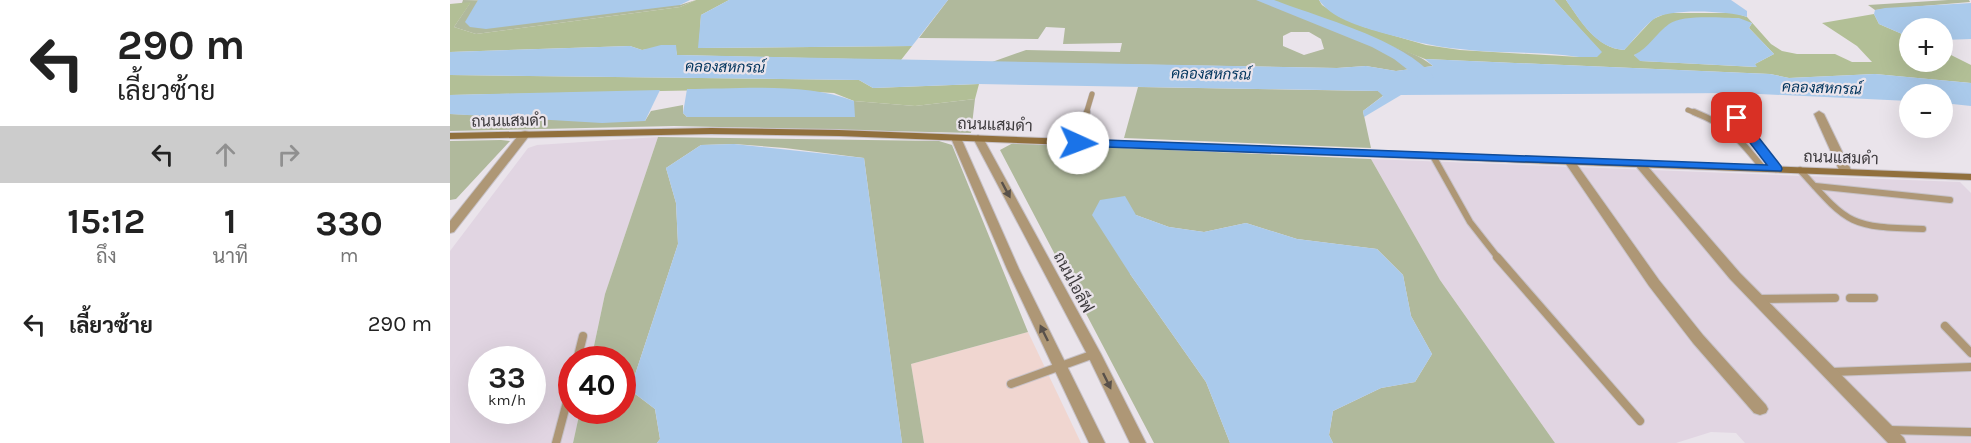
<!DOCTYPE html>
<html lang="th">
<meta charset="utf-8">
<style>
:root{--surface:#fff;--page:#f6f6f6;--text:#222;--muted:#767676}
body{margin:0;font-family:Karla,Sarabun,sans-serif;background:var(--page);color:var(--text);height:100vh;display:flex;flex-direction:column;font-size:22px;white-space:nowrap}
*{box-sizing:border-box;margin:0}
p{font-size:20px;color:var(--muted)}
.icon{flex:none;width:33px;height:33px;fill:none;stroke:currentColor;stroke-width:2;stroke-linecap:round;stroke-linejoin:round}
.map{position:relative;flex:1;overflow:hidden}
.sheet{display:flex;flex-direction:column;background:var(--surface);width:450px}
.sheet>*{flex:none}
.hud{background:#fff;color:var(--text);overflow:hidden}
.controls{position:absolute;left:1449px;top:18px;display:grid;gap:12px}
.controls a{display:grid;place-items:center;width:54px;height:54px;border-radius:50%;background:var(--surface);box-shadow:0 6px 24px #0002;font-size:30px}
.speed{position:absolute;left:18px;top:346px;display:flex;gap:12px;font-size:30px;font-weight:700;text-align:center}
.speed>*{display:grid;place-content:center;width:78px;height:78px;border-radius:50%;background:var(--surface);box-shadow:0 6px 24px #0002;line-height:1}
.speed small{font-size:15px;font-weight:400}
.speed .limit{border:9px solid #d22;background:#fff;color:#111}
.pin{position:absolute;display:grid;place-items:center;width:51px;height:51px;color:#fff;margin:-26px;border-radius:12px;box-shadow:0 3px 9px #0006}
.me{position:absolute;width:66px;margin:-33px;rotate:92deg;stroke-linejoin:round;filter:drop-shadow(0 0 4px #0008)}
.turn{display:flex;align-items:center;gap:21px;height:126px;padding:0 18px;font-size:27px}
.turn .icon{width:78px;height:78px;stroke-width:2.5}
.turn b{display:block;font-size:42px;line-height:51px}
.lanes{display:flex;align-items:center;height:57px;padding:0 18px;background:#0003;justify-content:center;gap:30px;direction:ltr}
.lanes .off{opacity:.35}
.eta{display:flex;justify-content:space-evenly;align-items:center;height:102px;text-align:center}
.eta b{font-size:36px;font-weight:700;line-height:42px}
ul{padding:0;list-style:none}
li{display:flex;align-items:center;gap:18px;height:78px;padding:0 18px}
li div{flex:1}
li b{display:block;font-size:22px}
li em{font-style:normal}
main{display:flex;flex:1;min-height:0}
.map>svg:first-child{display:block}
</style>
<main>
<section class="sheet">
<div class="hud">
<div class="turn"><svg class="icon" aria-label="left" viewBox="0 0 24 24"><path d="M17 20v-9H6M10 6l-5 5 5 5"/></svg><div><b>290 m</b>เลี้ยวซ้าย</div></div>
<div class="lanes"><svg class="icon" aria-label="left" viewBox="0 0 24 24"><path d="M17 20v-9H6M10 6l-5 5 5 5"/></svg><svg class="icon off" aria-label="ahead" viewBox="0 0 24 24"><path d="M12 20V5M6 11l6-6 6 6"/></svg><svg class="icon off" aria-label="right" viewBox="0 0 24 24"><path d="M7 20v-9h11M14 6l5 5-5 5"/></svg></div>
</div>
<div class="eta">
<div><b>15:12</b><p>ถึง</p></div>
<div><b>1</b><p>นาที</p></div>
<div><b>330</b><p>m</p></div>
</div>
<ul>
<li><svg class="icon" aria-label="left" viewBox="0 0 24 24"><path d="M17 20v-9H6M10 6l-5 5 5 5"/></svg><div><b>เลี้ยวซ้าย</b></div><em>290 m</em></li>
</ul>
</section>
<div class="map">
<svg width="1521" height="443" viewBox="0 0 1521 443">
<rect width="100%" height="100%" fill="#eae4eb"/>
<path fill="#f0d6d0" d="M578 332 631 443H474L461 364Z"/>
<g fill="#e1d5e2" fill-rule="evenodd">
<path d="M208 137 155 294 141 360H122V411H130L123 443H0V251L78 148 87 145ZM32 360H82V411H32Z"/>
<path d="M921 159 1510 182 1521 193V443H1295L1286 433 1261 432 1226 443H1105L990 280Z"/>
</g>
<g fill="#b0b99c" fill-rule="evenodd">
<path d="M13 0 230 5 246 0 230 7 26 34 4 27 20 3H12Z"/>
<path d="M498 0H822C859 18 899 29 937 44 953 50 970 55 983 66L946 71 916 66 887 68 542 62 576 50 670 52 672 43 613 44 615 28 596 27 588 39 469 38ZM841 32H859L871 39 874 49 854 55 833 46V36Z"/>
<path d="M1498 0H1519L1520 2 1425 10 1418 5Z"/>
<path d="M688 87 928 91 934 95 913 111 921 148 674 138Z"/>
<path d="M525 99 521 133 224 126 0 131V114L195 121 201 111 233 105V113L237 117H404V101L465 106Z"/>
<path d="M208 137 489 141 502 145 578 332 461 364 474 443H452L414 158 335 148 284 144 251 145 216 168 226 203 228 244 180 390 205 409 210 439 207 443H123L130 411H172V360H141L155 294Z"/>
<path d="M51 140 60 141 6 199 0 200V141Z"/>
<path d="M563 143 921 159 990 280 1105 443H883L879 435 883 411 931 388 965 382 982 354 961 316 953 275 927 249 847 239 796 223 754 232 719 227 686 215 680 274 756 382 780 443H704L550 150Z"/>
</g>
<g fill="#b2bf96" fill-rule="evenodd">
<path d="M246 0H279L251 15 249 48 462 46 451 60 227 55 225 45 192 50 180 46 0 52V4L21 2 4 27 26 34 230 7Z"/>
<path d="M822 0H869L872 5 890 17 914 27 976 45 1010 50 1129 57 1151 52 1104 0H1116C1131 21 1146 48 1174 50L1203 19 1217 13H1285L1297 17 1321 44 1332 51 1347 54H1385L1402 62H1422L1407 46 1372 23 1424 14 1429 24 1459 37 1460 62H1492L1493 51 1521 65V83L1425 74 1339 78 1320 74 975 59ZM1302 23 1299 28 1324 54 1305 64 1306 67 1191 61 1184 55Z"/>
<path d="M0 75 409 80 423 88 529 84 525 99 465 106 404 101 384 93 315 89 0 95Z"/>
</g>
<g fill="#aacaeb">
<path d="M28 0H240L230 5 36 29 20 27 15 22Z"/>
<path d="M279 0H498L462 46 248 48 251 15Z"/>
<path d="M869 0H1104L1152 52 1147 57H1129C1089 51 1049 54 1010 49 982 47 956 39 929 32 909 26 881 18 869 0Z"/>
<path d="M1116 0H1281L1297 11V17C1278 11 1219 8 1204 19 1193 27 1183 41 1174 50 1146 48 1131 22 1116 0Z"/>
<path d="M1521 3V39L1493 40 1492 28H1460L1459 37 1429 24 1424 14 1425 10 1435 8Z"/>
<path d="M1289 18 1302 23 1299 28 1324 54 1305 64 1307 67 1190 61 1184 55C1199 48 1206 33 1219 24 1232 14 1272 18 1289 18Z"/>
<path d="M211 45H226L227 55 887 68 916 66 946 71 983 66 975 59 1320 74 1339 78 1425 74 1521 83V106L1493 103 1492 94H1460L1459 101 1288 93 951 95 914 117 913 111 933 96 928 91 529 84 423 88 409 80 0 75V52L180 46 192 50Z"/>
<path d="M237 89C289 89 356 82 404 101L405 117H237L233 113Z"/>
<path d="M210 90 195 121 152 123 0 114V95Z"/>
<path d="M284 144 414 158 452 443H207L210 439 205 409 180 390 228 244 226 203 216 168 251 145Z"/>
<path d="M675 196 686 215 719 227 754 232 796 223 847 239 927 249 953 275 961 316 982 354 965 382 931 388 883 411 879 435 883 443H780L756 382 680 274 642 215 650 200Z"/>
</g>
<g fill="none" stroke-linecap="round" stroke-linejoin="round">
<path fill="#aacaeb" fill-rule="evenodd" d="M806 0H824C868 17 955 40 984 77L976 82 971 80 944 59 922 47Z"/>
<g stroke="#c7c2c8" stroke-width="6">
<g id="lane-far2">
<path d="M1238 110 1248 114"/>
<path d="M636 114 642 94"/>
</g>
</g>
<g stroke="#c7c2c8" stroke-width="8">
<g id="lane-far1">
<path d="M1244 112C1283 128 1287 137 1313 168"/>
<path d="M1287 118 1326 169"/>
<path d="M628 143 637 112"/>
<path d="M983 156 1020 222 1049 259"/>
<path d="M1350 170C1399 225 1399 227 1473 229"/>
<path d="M1365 186 1500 200"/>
</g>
</g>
<g stroke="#c7c2c8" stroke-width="10">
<g id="lane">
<path d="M1047 257 1190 421"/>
<path d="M1400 298H1424"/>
<path d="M1308 299 1385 298"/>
<path d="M1495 326 1521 353"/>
<path d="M127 360 133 336"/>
<path d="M1381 372 1521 367"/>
<path d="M561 384 644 354"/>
<path d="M1439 430 1521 432"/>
<path d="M106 443 122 383"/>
</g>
</g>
<g stroke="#c7c2c8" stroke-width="2">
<g id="street">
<path d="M1369 111 1374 114 1402 172 1400 174H1392L1390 172 1364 114Z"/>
<path d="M75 131 79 132 80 134 79 136 4 232 0 233V221L71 132Z"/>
<path d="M506 135 511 138 569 269 655 443H639L557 269 501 138Z"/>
<path d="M528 135 533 138 651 354 696 443H680L637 354 523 138Z"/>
<path d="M1119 158 1123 159 1209 280 1253 335 1316 405 1318 409 1316 413 1310 415 1304 413 1243 343 1199 286 1114 161Z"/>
<path d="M1189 160 1193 161 1290 273 1454 438 1456 443H1438L1280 279 1185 165 1184 163 1185 161Z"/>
</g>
</g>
<g stroke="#c7c2c8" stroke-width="2">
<path id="secondary" d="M261 128 389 130 1521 174V180L389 136 261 134 0 139V133Z"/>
</g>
<use href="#lane-far2" stroke="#ae9776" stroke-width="5"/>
<use href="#lane-far1" stroke="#ae9776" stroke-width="6"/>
<use href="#lane" stroke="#ae9776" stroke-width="8"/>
<use href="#street" fill="#ae9776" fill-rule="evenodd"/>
<use href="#secondary" fill="#91703d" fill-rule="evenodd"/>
</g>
<defs><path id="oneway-solid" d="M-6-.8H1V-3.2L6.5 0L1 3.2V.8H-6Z" transform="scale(1.5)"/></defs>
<g fill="#59514b">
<use href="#oneway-solid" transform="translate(556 190) rotate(62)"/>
<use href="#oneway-solid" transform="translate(594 333) rotate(-116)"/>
<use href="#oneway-solid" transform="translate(657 381) rotate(64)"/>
</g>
<path fill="#1a73e8" stroke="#114b97" stroke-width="1.5" d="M1287 114 1291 115 1331 166 1332 169 1331 171 628 146 622 143 628 139 1317 165 1281 118Z"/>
<g text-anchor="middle" stroke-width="4.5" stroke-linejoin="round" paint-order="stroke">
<g font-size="15" font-style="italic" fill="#01345d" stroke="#eae4eb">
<text transform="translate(275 67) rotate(1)" y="5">คลองสหกรณ์</text>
<text transform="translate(761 74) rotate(1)" y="5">คลองสหกรณ์</text>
<text transform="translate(1372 88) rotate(2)" y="5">คลองสหกรณ์</text>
</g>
<g font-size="16" fill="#3d3a3d" stroke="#eae4eb">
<text transform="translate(59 120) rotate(-1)" y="6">ถนนแสมดำ</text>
<text transform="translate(545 124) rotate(2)" y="6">ถนนแสมดำ</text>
<text transform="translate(1391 157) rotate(2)" y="6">ถนนแสมดำ</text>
<text transform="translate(624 282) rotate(62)" y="6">ถนนไอลีฟ</text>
</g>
</g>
</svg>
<div class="controls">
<a>+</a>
<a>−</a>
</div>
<div class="speed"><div>33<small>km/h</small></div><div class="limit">40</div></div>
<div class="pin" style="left:1287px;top:118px;background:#d93025"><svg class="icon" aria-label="arrive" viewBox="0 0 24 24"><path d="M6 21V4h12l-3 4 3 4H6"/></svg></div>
<svg class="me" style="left:628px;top:143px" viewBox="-20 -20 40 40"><circle r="19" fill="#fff"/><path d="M0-13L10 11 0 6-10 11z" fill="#1a73e8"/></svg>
</div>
</main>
